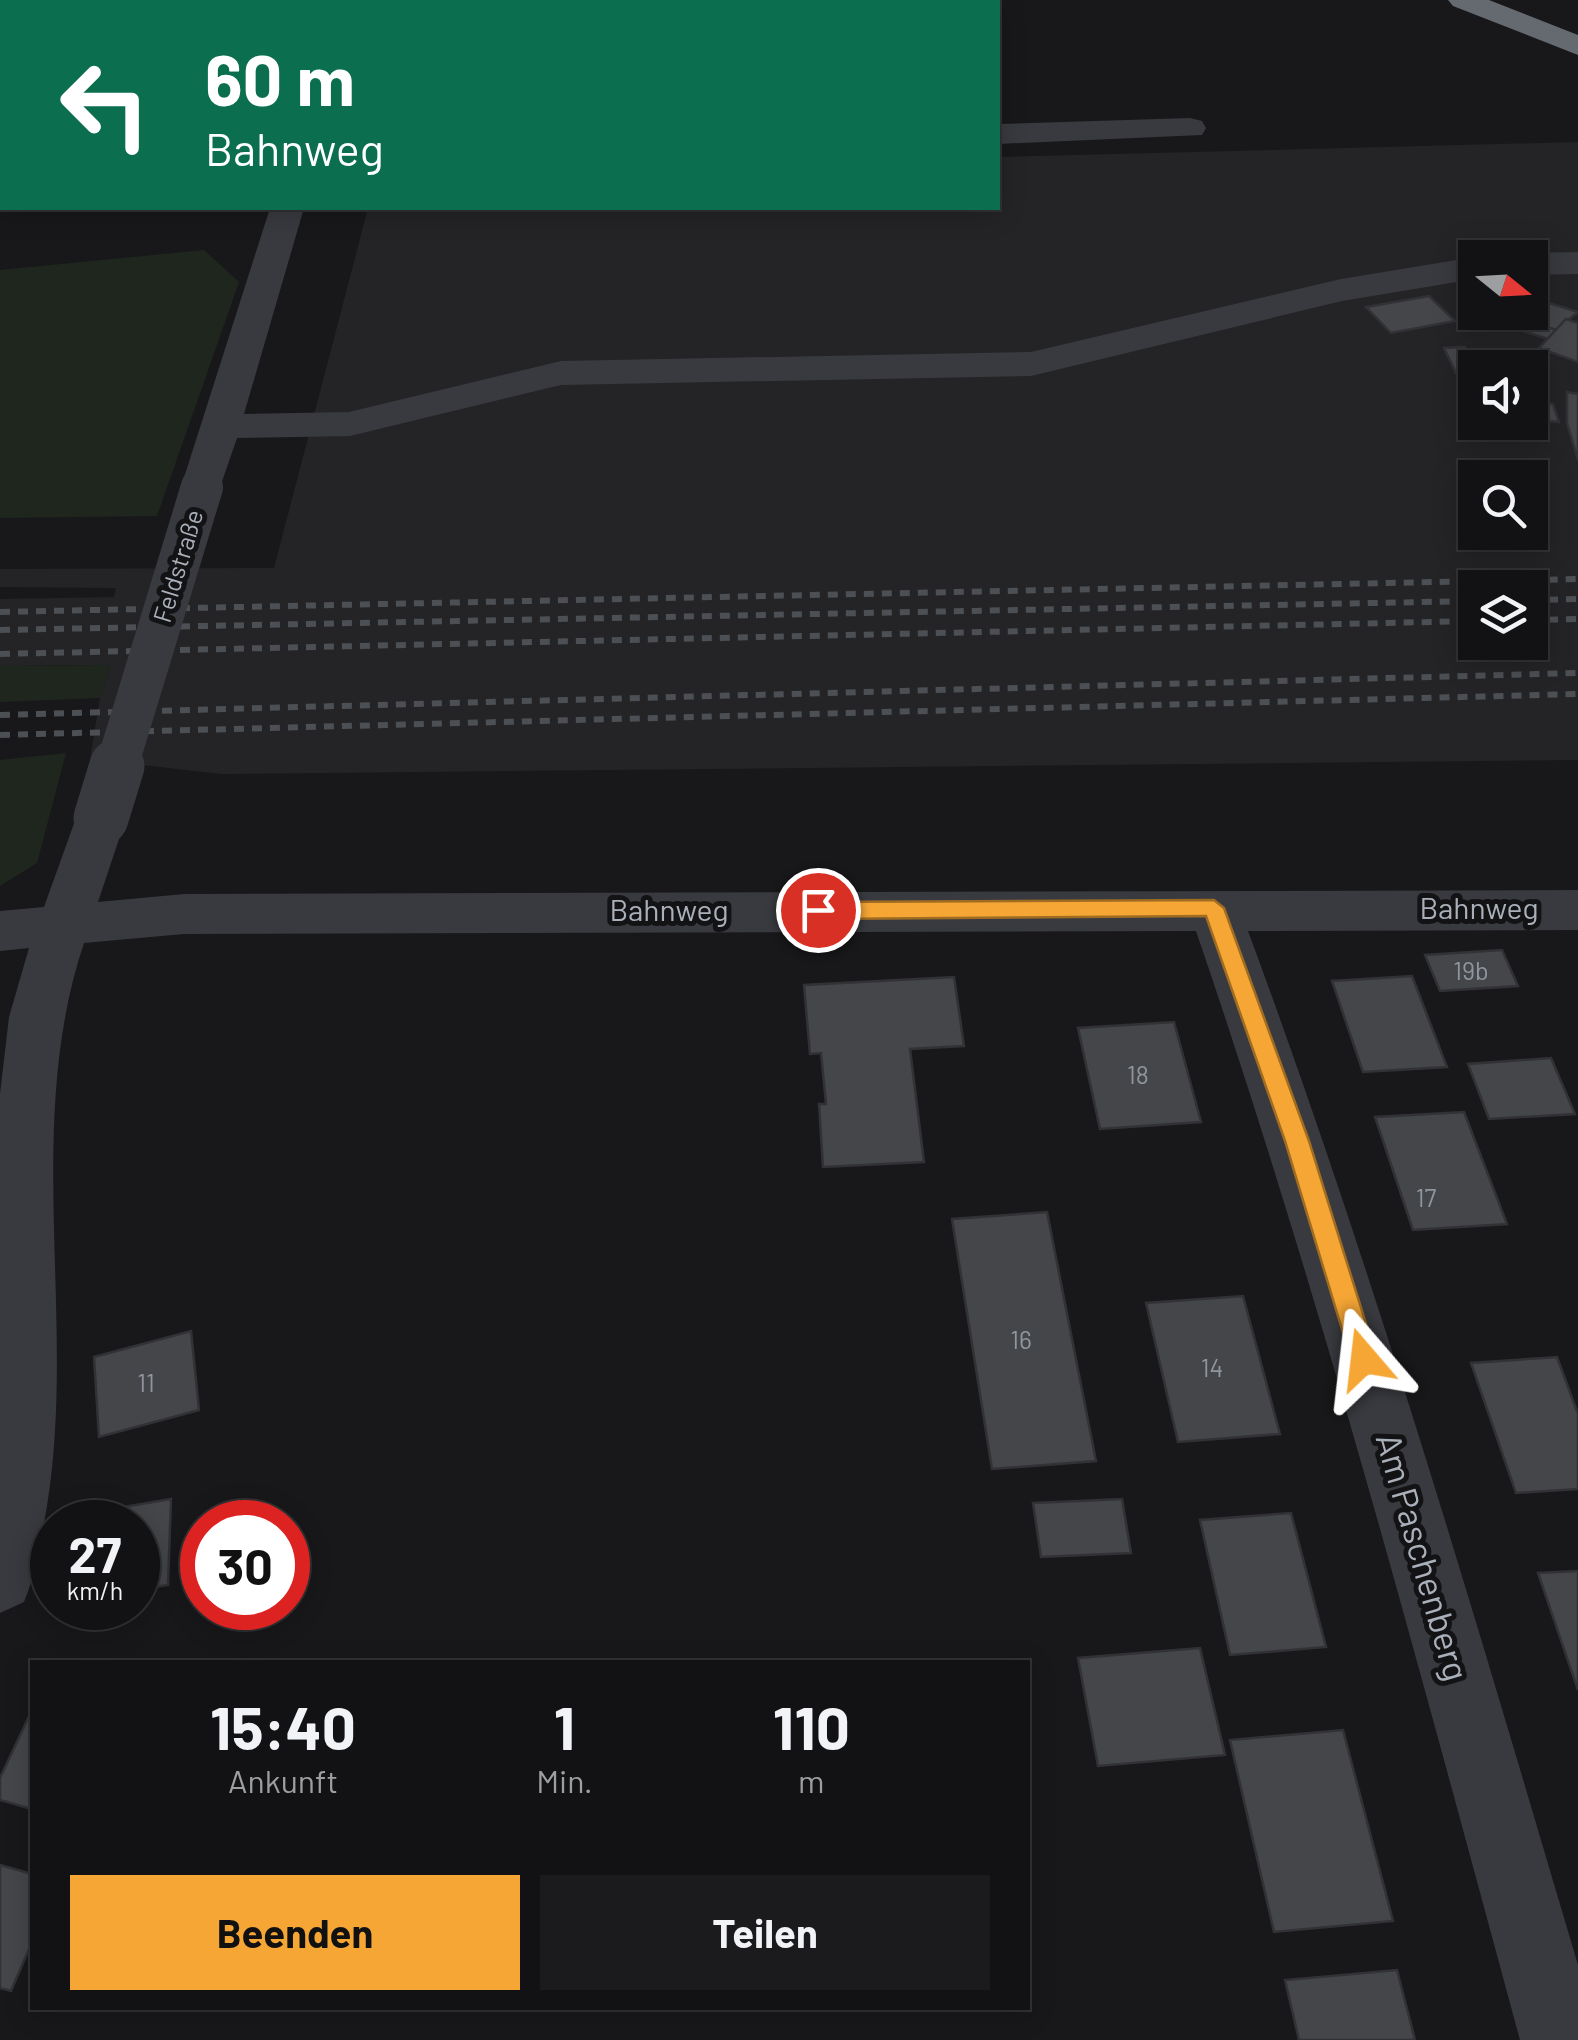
<!DOCTYPE html>
<html lang="de">
<meta charset="utf-8">
<style>
:root{--surface:#121214;--page:#1b1b1d;--text:#f1f3f6;--muted:#9c9ea0;--line:#313234;--accent:#f5a635}
body{margin:0;font-family:Barlow,sans-serif;background:var(--page);color:var(--text);height:100vh;display:flex;flex-direction:column;font-size:38px;white-space:nowrap}
*{box-sizing:border-box;margin:0}
p{font-size:32px;color:var(--muted)}
.icon{flex:none;width:55px;height:55px;fill:none;stroke:currentColor;stroke-width:2;stroke-linecap:round;stroke-linejoin:round}
.map{position:relative;flex:1;overflow:hidden}
.details{position:absolute;left:30px;top:1660px;width:1000px;height:350px;display:flex;flex-direction:column;background:var(--surface);border-radius:0px;box-shadow:0 5px 25px #0003,0 0 0 2px var(--line)}
.details>*{flex:none}
.guide{position:absolute;left:0px;top:0px;width:1000px;height:210px;box-shadow:0 5px 25px #0003,0 0 0 2px var(--line);background:#0b6e4f;color:#fff;overflow:hidden}
.needle{width:65px;rotate:108deg}
.fabs{position:absolute;left:1458px;top:240px;display:grid;gap:20px}
.fabs a{display:grid;place-items:center;width:90px;height:90px;border-radius:0px;background:var(--surface);box-shadow:0 5px 25px #0003,0 0 0 2px var(--line);font-size:50px}
.speed{position:absolute;left:30px;top:1500px;display:flex;gap:20px;font-size:50px;font-weight:700;text-align:center}
.speed>*{display:grid;place-content:center;width:130px;height:130px;border-radius:50%;background:var(--surface);box-shadow:0 5px 25px #0003,0 0 0 2px var(--line);line-height:1}
.speed small{font-size:25px;font-weight:400}
.speed .limit{border:15px solid #d22;background:#fff;color:#111}
.pin{position:absolute;display:grid;place-items:center;width:85px;height:85px;color:#fff;margin:-42px;border:5px solid #fff;border-radius:50%;box-shadow:0 2px 10px #0007}
.me{position:absolute;width:110px;margin:-55px;rotate:343deg;stroke-linejoin:round;filter:drop-shadow(0 0 8px #0008)}
.turn{display:flex;align-items:center;gap:35px;height:210px;padding:0 40px;font-size:45px}
.turn .icon{width:130px;height:130px;stroke-width:2.5}
.turn b{display:block;font-size:70px;line-height:85px}
.eta{display:flex;justify-content:space-evenly;align-items:center;height:170px;text-align:center}
.eta b{font-size:60px;font-weight:700;line-height:70px}
.action{display:flex;gap:20px;margin-top:auto;padding:20px 40px}
.action a{flex:1;height:115px;border-radius:0px;background:var(--accent);color:#111;font-size:40px;font-weight:700;line-height:115px;text-align:center}
.action a+a{background:var(--page);color:var(--text)}
.map>svg:first-child{display:block}
</style>
<div class="map">
<svg width="1578" height="2040" viewBox="0 0 1578 2040">
<rect width="100%" height="100%" fill="#18181a"/>
<path fill="#242427" fill-rule="evenodd" d="M1578 142V760L221 774 90 759 100 698 111 665 0 666V599L114 597 116 588 0 587V569L274 568 368 208H998V157ZM1475 258H1530V312H1475ZM1475 368H1530V422H1475ZM1475 478H1530V532H1475ZM1475 588H1530V642H1475Z"/>
<g fill="#1e261e">
<path d="M0 0H331L2 2 0 163Z"/>
<path d="M204 250 239 282 157 516 0 518V270Z"/>
<path d="M111 665 100 698 0 702V666Z"/>
<path d="M66 753 37 863 0 886V760Z"/>
</g>
<g fill="#44464a" stroke="#323236" stroke-width="2.5">
<path d="M1429 296 1455 321 1391 333 1366 307Z"/>
<path d="M1530 297 1578 312 1556 330 1505 312H1530Z"/>
<path d="M1520 318 1556 330 1548 339 1511 327Z"/>
<path d="M1566 319 1578 323V362L1539 348Z"/>
<path d="M1465 347 1475 369V373H1456L1444 348Z"/>
<path d="M1567 392 1578 394V460L1567 423Z"/>
<path d="M1531 403 1553 404 1559 422 1534 420Z"/>
<path d="M1502 950 1518 986 1440 991 1425 955Z"/>
<path d="M1412 976 1447 1067 1363 1072 1332 981Z"/>
<path d="M954 977 964 1046 910 1049 924 1162 823 1167 819 1104H826L821 1053 810 1054 804 985Z"/>
<path d="M1174 1022 1201 1122 1100 1129 1078 1028Z"/>
<path d="M1551 1058 1575 1114 1489 1119 1468 1064Z"/>
<path d="M1464 1112 1507 1224 1413 1230 1375 1117Z"/>
<path d="M1047 1212 1096 1461 992 1469 952 1219Z"/>
<path d="M1243 1296 1280 1434 1178 1442 1146 1303Z"/>
<path d="M191 1331 199 1410 99 1437 94 1357Z"/>
<path d="M1557 1357 1578 1414V1489L1516 1493 1471 1363Z"/>
<path d="M171 1499 168 1585 138 1590V1522H70V1516Z"/>
<path d="M1122 1499 1131 1553 1041 1557 1033 1503Z"/>
<path d="M1291 1513 1326 1647 1230 1655 1200 1520Z"/>
<path d="M1578 1571V1690L1538 1573Z"/>
<path d="M1200 1648 1225 1755 1098 1766 1078 1658Z"/>
<path d="M32 1710V1809L0 1800V1778Z"/>
<path d="M1343 1730 1393 1921 1274 1932 1230 1740Z"/>
<path d="M0 1865 32 1874V1942L11 1991 0 1988Z"/>
<path d="M1397 1970 1415 2040H1299L1285 1980Z"/>
</g>
<g fill="none" stroke-linecap="round" stroke-linejoin="round">
<g fill="#393a3f" fill-rule="evenodd">
<path d="M334 0H364V2H335Z"/>
<path d="M1190 118 1202 121 1206 128 1202 135 998 144V124Z"/>
<path d="M270 208H304L244 414 349 412 561 361 1031 352 1341 279 1475 257 1476 258 1475 279 1342 301 1031 376 561 385 350 436 237 438 217 496 202 500 187 496 181 487Z"/>
<path d="M1578 252V274L1530 275V258H1517L1530 253Z"/>
<path d="M101 800 119 805 126 818 98 902 184 894 1578 890V930L1248 931C1374 1271 1475 1617 1578 1965V2040H1520C1419 1668 1321 1296 1196 931L184 934 84 943C23 1124 77 1321 47 1506 41 1539 37 1571 24 1602L0 1613V1094L9 1017 29 948 0 951V911L44 907 76 818 83 805Z"/>
</g>
<path fill="#656970" fill-rule="evenodd" d="M1448 0H1489L1578 35V55L1453 6Z"/>
<g stroke="#4c4f54" stroke-width="6" stroke-dasharray="10 8" stroke-linecap="butt">
<path d="M1530 600 1578 599"/>
<path d="M0 612 1578 579"/>
<path d="M1530 620 1578 619"/>
<path d="M0 630 1475 601"/>
<path d="M0 654 1475 621"/>
<path d="M0 715 1578 673"/>
<path d="M0 735 1578 694"/>
</g>
<path stroke="#393a3f" stroke-width="42" d="M116 769 202 487"/>
<path stroke="#393a3f" stroke-width="55" d="M101 818 117 766"/>
</g>
<path fill="#f5a635" stroke="#9f6c22" stroke-width="2.5" d="M1214 900 1224 908 1309 1141 1377 1359 1373 1368 1364 1371 1354 1368 1351 1359 1285 1141 1206 916 818 919 807 910 818 902Z"/>
<g text-anchor="middle" stroke-width="10" stroke-linejoin="round" paint-order="stroke">
<g font-size="25" fill="#aab0ba" stroke="#131315">
<text transform="translate(178 566) rotate(-73)" y="9">Feldstraße</text>
</g>
<g font-size="25" fill="#90969e">
<text x="1471" y="980">19b</text>
<text x="1138" y="1084">18</text>
<text x="1426" y="1207">17</text>
<text x="1021" y="1349">16</text>
<text x="1212" y="1377">14</text>
<text x="146" y="1392">11</text>
</g>
<g font-size="30" fill="#aab0ba" stroke="#131315">
<text x="1479" y="919">Bahnweg</text>
<text x="669" y="921">Bahnweg</text>
</g>
<g font-size="35" fill="#aab0ba" stroke="#131315">
<text transform="translate(1422 1557) rotate(74)" y="12">Am Paschenberg</text>
</g>
</g>
</svg>
<div class="fabs">
<a><svg class="needle" viewBox="-14 -14 28 28"><path d="M0-13l5 13h-10z" fill="#e53935"/><path d="M0 13l5-13h-10z" fill="#9c9ea0"/></svg></a>
<a><svg class="icon" aria-label="sound" viewBox="0 0 24 24"><path d="M4 9h4l5-4v14l-5-4H4zM17 9q2 3 0 6"/></svg></a>
<a><svg class="icon" aria-label="search" viewBox="0 0 24 24"><circle cx="10" cy="10" r="6"/><path d="M15 15l6 6"/></svg></a>
<a><svg class="icon" aria-label="layers" viewBox="0 0 24 24"><path d="M12 4l9 5-9 5-9-5zM3 14l9 5 9-5"/></svg></a>
</div>
<div class="speed"><div>27<small>km/h</small></div><div class="limit">30</div></div>
<div class="pin" style="left:818px;top:910px;background:#d93025"><svg class="icon" aria-label="arrive" viewBox="0 0 24 24"><path d="M6 21V4h12l-3 4 3 4H6"/></svg></div>
<svg class="me" style="left:1364px;top:1359px" viewBox="-20 -20 40 40"><path d="M0-17L14 15 0 8-14 15z" fill="#f5a635" stroke="#fff" stroke-width="4"/></svg>
<div class="guide">
<div class="turn"><svg class="icon" aria-label="left" viewBox="0 0 24 24"><path d="M17 20v-9H6M10 6l-5 5 5 5"/></svg><div><b>60 m</b>Bahnweg</div></div>
</div>
<section class="details">
<div class="eta">
<div><b>15:40</b><p>Ankunft</p></div>
<div><b>1</b><p>Min.</p></div>
<div><b>110</b><p>m</p></div>
</div>
<div class="action"><a>Beenden</a><a>Teilen</a></div>
</section>
</div>
